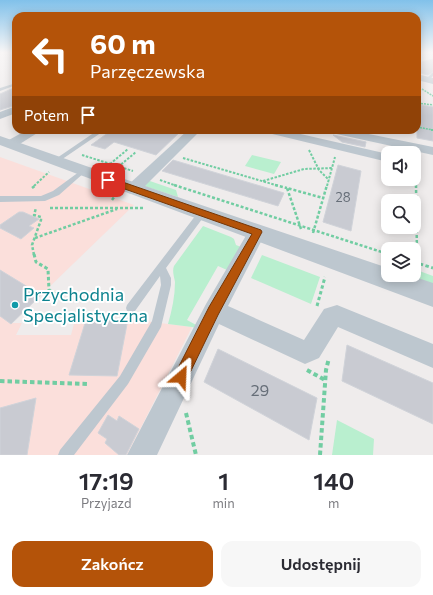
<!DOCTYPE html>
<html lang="pl">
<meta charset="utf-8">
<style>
:root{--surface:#fff;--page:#f7f7f7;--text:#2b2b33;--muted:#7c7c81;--accent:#b45309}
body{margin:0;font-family:Commissioner,sans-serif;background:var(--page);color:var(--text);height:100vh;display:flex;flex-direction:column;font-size:15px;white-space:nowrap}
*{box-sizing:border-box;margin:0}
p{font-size:13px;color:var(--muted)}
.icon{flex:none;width:22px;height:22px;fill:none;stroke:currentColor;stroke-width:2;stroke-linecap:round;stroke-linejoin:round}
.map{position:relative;height:455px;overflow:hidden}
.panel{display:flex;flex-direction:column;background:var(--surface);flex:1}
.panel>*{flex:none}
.hud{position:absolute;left:12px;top:12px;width:409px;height:122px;border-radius:12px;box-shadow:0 2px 10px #0003;background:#b45309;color:#fff;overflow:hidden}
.tools{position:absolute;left:381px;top:146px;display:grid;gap:8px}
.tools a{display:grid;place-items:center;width:40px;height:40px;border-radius:8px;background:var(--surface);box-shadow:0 2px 10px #0003;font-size:20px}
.pin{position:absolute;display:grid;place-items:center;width:34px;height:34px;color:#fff;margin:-17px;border-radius:8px;box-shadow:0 2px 6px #0006}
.me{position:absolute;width:44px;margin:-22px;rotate:26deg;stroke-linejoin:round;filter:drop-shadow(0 0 3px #0008)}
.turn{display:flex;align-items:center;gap:14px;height:84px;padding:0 12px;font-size:18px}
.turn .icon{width:52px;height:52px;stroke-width:2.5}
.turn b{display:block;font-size:28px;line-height:34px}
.then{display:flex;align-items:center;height:38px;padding:0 12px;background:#0003;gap:8px;font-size:15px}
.eta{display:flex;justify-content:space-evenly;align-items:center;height:68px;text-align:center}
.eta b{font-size:24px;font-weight:600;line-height:28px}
.cta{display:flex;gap:8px;margin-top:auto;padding:8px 12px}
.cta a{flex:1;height:46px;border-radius:12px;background:var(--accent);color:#fff;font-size:16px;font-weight:600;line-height:46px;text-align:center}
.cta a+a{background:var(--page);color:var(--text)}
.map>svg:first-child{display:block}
</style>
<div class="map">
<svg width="433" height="455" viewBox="0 0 433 455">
<rect width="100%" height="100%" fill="#efecec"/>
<path fill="#fbdfdb" d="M0 157 134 205 12 323H22L16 335H71L75 320H86L128 319 192 327 127 455H0Z"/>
<g fill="#b9efcf">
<path d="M252 155 281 162 274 174 245 166Z"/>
<path d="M147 180 176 190 178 197 144 186Z"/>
<path d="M203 226 231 237 234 239 236 245 241 247 227 270 218 266 187 320 198 326V329L192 327 168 324C172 310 175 296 175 282 174 276 172 271 174 266Z"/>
<path d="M262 255 320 277 311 304 251 278Z"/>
<path d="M414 269 433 276V284L407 275H414Z"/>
<path d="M337 420 374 439 373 455H332Z"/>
</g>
<g fill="#c9cbd2" stroke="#d0d3d9">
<path d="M433 59V72L428 75 417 72V63Z"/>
<path d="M16 87V105L0 110V94Z"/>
<path d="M417 104 433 107V141L417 138Z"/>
<path d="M112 130H182L156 155 114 142 105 149 91 145Z"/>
<path d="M333 135 366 142 365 147 342 142Z"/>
<path d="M173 160 284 193 278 206 162 171Z"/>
<path d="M338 165 361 171 351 231 323 222Z"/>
<path d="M19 212H23L39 219 29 226 34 228 21 239 0 228V225Z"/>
<path d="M0 270 41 295 11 324 0 316Z"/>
<path d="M128 319 117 376 69 375 86 320Z"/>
<path d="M347 345 433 383V424L342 381Z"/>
<path d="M218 349 317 398 309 440 204 382Z"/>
<path d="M36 398 27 455H0V408Z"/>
<path d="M108 415 117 421 119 416 139 429 126 455H119L105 443 107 439 98 433Z"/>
</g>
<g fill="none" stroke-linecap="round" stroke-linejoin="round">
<g stroke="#71cda2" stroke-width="1.5" stroke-dasharray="2 1" stroke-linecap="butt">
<path d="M417 87V103"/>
<path d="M422 89 433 96"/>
<path d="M418 103 433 105"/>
<path d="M417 127 433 130"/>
</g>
<g stroke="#71cda2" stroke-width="2" stroke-dasharray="2.5 1.5" stroke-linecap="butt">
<path d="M431 130H433"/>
<path d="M309 150 319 170 329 180"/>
<path d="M82 155 133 171"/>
<path d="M183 158 279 186"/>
<path d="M416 158V186"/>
<path d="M110 164 128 149"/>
<path d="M118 167 136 152"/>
<path d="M160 180 177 186"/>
<path d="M263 181 304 169 332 168"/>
<path d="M34 186 49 172"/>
<path d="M327 186 335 157"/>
</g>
<g stroke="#71cda2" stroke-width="2.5" stroke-dasharray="3 2" stroke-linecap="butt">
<path d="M174 185 388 254"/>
<path d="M275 185 287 188"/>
<path d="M416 185 417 255"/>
<path d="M32 188 36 185"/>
<path d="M112 200 115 196"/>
<path d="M50 208H145"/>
<path d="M301 229 287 188 323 198"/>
<path d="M313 233 327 185"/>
<path d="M35 238 117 209"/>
<path d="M34 255 32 245 41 220V217L34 215 36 208"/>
</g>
<g stroke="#71cda2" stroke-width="3" stroke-dasharray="3.5 2.5" stroke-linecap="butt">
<path d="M34 254 36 262 48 269 49 290 63 299"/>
<path d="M417 254V267"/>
<path d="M414 262 433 268"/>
<path d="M317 306 325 277"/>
</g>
<g stroke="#71cda2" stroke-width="4" stroke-dasharray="4.5 3" stroke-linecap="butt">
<path d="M307 370 325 380"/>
<path d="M0 381 88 384"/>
<path d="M186 413 196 455"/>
<path d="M320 455 326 370 329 358"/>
</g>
<g fill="#bdc7cf" fill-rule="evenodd">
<path d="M432 73H433V76L428 81H426V79Z"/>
<path d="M16 83V85L0 91V88Z"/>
<path d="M98 130H105L58 162H54V160Z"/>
<path d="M83 169 86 171 85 172 59 195 45 201 0 202V196H41L53 191Z"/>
<path d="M202 210 205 211 206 213 205 215 166 268 171 278V285L161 327 128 384 74 455H58L60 450 120 376 152 321 161 285 160 276 135 311 131 313 127 311 126 308 127 305 199 211Z"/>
</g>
<g fill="#bdc7cf" fill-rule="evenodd">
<path d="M417 74 433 78V84L417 80Z"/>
<path d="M16 106V113L0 119V112Z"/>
<path d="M27 130H42L15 147H7L5 144 7 141Z"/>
<path d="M188 130H201L138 193 133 194 128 193 126 189 128 185Z"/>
<path d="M262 130H283L388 154V162L264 132Z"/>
<path d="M326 130H349L433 147V155L332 133 328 132Z"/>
<path d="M257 225 263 227 266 232 228 306 304 340 324 309 337 305 433 344V368L338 327 319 358 305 364 219 324 157 455H127L206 304 251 227Z"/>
</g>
<path fill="#bdc7cf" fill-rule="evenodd" d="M0 136 89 167 388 268V275H409L433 283V307L0 145Z"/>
</g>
<linearGradient id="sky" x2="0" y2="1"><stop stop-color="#81c1ea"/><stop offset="0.45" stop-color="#f8f6f6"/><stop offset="1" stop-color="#f8f6f6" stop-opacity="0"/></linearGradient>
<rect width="433" height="116" fill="url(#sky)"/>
<path fill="#b45309" stroke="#753606" d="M105 178H111L261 230 262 232 218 315 186 381 181 383 176 381 174 377 176 372 209 307 252 234 105 182Z"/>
<circle fill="#0f9aa8" stroke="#fff" stroke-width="1.5" cx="15" cy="305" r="4"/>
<g text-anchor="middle" stroke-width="4" stroke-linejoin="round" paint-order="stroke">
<g font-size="13" fill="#666e78">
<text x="343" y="202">28</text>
</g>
<g font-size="16" fill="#666e78">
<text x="260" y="396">29</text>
</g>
<g font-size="18" fill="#0d838f" stroke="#fff" text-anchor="start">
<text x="23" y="301">Przychodnia<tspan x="23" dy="21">Specjalistyczna</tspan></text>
</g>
</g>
</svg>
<div class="tools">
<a><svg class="icon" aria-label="sound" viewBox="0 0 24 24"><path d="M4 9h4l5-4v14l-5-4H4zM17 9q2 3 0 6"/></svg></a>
<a><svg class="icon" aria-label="search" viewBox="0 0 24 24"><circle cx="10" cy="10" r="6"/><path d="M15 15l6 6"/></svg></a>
<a><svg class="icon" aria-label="layers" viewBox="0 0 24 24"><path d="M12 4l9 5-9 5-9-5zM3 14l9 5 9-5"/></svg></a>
</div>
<div class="pin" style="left:108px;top:180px;background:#d93025"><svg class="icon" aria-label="arrive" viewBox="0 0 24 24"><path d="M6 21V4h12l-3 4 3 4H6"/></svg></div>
<svg class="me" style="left:181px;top:377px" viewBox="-20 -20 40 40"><path d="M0-17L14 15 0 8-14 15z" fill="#b45309" stroke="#fff" stroke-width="4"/></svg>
<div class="hud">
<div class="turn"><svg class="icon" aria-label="left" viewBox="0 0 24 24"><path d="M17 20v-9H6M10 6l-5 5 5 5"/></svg><div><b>60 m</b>Parzęczewska</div></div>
<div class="then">Potem<svg class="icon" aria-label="arrive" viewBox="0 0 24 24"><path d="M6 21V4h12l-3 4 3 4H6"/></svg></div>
</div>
</div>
<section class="panel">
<div class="eta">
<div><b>17:19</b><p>Przyjazd</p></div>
<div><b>1</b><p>min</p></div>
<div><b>140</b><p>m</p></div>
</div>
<div class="cta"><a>Zakończ</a><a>Udostępnij</a></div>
</section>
